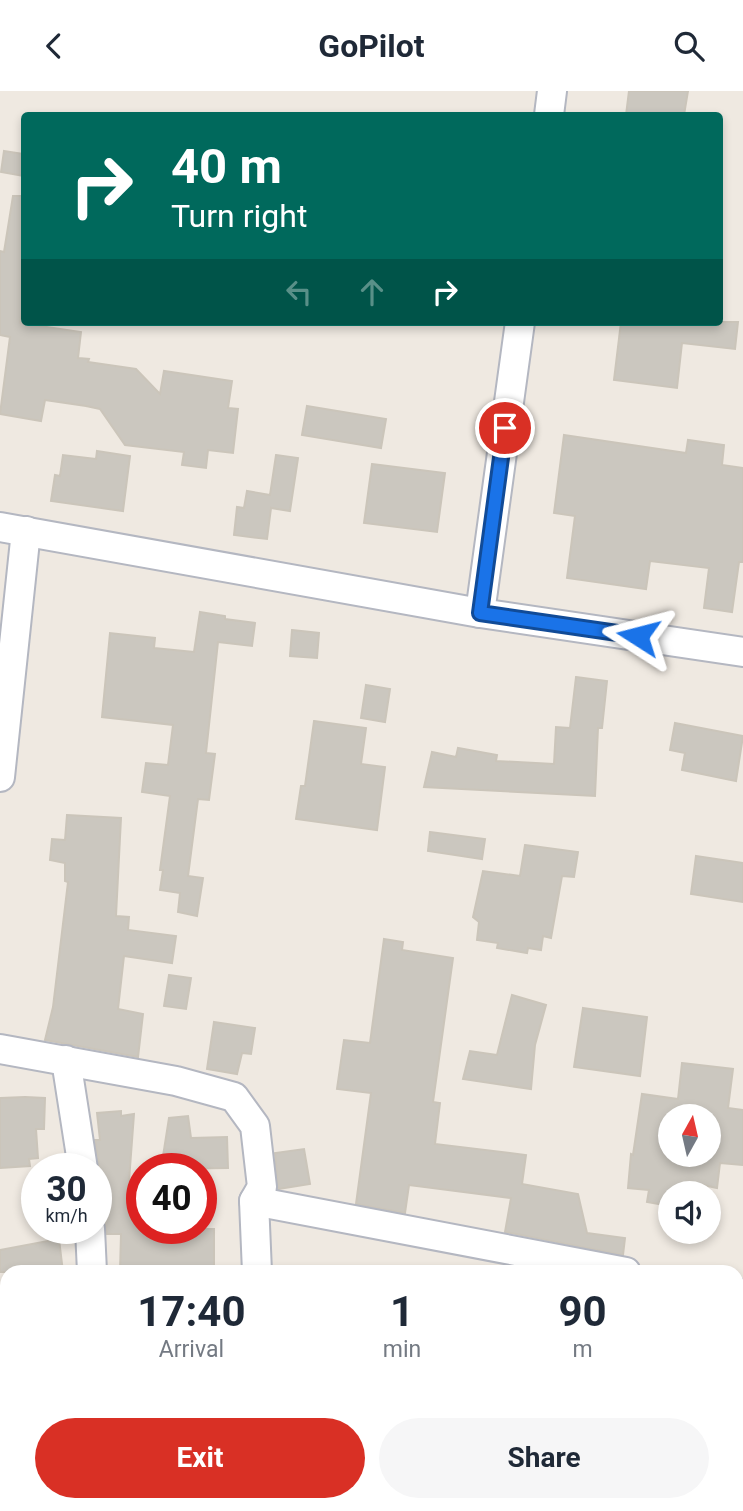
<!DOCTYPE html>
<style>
:root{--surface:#fff;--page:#f6f6f7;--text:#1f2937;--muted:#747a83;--accent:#d93025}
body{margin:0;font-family:Roboto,sans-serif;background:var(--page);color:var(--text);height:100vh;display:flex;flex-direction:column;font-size:26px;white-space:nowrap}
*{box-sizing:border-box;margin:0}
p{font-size:23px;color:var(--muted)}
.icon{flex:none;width:38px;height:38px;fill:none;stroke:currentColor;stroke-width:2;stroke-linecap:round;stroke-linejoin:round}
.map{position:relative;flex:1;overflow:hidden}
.drawer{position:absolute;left:0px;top:1174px;width:744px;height:247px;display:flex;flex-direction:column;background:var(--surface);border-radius:21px 21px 0 0;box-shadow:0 4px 10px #0003}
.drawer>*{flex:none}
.hud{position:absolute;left:21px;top:21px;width:702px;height:214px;border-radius:7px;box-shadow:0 4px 10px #0003;background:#00695c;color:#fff;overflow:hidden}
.needle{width:46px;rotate:8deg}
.controls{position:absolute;left:658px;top:1013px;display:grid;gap:14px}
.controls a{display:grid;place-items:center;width:63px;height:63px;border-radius:50%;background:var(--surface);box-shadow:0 4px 10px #0003;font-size:35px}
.speed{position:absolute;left:21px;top:1062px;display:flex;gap:14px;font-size:35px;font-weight:700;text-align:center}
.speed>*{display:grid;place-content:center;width:91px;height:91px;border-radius:50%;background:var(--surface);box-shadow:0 4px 10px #0003;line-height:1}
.speed small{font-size:18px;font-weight:400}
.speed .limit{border:10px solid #d22;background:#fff;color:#111}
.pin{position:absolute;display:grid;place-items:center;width:60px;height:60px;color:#fff;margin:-30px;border:4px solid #fff;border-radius:50%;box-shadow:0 2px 7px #0007}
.me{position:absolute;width:77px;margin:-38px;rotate:279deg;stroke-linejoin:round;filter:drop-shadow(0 0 5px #0008)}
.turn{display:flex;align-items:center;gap:24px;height:147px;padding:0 35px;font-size:32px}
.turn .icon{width:91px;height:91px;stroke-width:2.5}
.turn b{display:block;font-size:49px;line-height:60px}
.lanes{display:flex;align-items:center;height:66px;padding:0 35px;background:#0003;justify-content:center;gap:35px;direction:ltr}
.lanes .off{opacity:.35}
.eta{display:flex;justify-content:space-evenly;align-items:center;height:119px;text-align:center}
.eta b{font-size:42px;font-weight:700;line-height:49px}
.cta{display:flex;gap:14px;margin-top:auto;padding:14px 35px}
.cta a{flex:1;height:80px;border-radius:42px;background:var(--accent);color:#fff;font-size:28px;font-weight:700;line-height:80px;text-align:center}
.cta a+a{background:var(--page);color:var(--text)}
header{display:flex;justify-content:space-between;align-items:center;height:91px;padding:0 35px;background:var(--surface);font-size:32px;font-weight:700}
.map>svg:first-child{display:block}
</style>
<header><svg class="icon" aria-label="back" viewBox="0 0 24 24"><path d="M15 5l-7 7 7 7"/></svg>GoPilot<svg class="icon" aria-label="search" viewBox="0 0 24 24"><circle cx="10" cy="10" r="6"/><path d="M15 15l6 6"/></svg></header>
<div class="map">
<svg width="743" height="1420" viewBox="0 0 743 1420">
<rect width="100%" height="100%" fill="#efe9e1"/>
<g fill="#cbc7bf" stroke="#cbc5ba" stroke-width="2" fill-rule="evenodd">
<path d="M629 0H688L684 24H626Z"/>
<path d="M4 60 24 63V85L1 81Z"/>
<path d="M13 105H24V207L20 232 81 241 78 267 89 268 88 271 136 278 160 303 164 280 232 290 228 317 238 318 233 362 208 359 206 377 182 374 184 361 125 354 100 318 86 315 45 309 41 330 0 323 10 246 0 244V160L4 161Z"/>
<path d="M621 231H738L735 258 682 252 677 297 614 289Z"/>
<path d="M307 315 386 328 381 357 302 344Z"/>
<path d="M564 344 686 362 688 349 724 354 722 374 743 377V471H739L732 521 704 517 709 477 650 470 646 498 567 487 575 425 554 422Z"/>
<path d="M97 360 130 365 123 420 51 410 55 384 60 385 63 364 96 368Z"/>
<path d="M276 364 298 367 290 420 271 417 267 448 234 444 237 416 244 417 247 400 270 404Z"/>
<path d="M372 373 445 382 437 441 364 432Z"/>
<path d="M200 521 225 525V528L255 532 252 555 218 551 206 662 215 663 209 709 198 708 188 785 203 787 197 825 178 821 180 802 160 799 163 779H160L170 705 142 701 146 672 168 674 173 634 102 626 110 542 155 547 154 557 194 561Z"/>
<path d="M292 539 319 542 317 567 290 565Z"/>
<path d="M576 586 607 590 602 637H598L595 705 424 696 432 661 456 666 458 657 497 664 496 670 554 673 556 636 570 637Z"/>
<path d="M366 594 390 598 385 631 361 627Z"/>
<path d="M314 630 366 637 361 673 385 676 377 739 296 728 301 695H305Z"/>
<path d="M675 632 743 645 736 690 682 679 685 662 670 659Z"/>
<path d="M67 724 121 727 116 825 129 826 128 839 176 845 172 872 124 865 118 918 143 923 138 966 45 949 53 916 68 791 65 790V772L50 769 52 748 65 749Z"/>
<path d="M430 741 485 748 482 768 428 760Z"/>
<path d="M525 754 578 761 574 786 562 785 551 847 543 845 541 859 528 857 527 862 497 857 498 852 477 849 479 831 473 826 483 780 520 785Z"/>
<path d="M696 765 743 772V811L691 803Z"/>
<path d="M384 848 403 851 402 859 453 867 433 1011 440 1012 435 1053 526 1064 522 1093 578 1103 587 1142 625 1147 623 1164 505 1141 511 1107 409 1094 405 1122 356 1113 371 1002 337 998 344 949 370 952Z"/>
<path d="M169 884 191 887 186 918 164 915Z"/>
<path d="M512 904 546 914 535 954 531 998 463 988 470 960 497 964Z"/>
<path d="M583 917 647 926 640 985 574 976Z"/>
<path d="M214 931 255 937 251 963 242 962 237 983 207 978Z"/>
<path d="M682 972 733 978 728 1017 743 1019V1074L720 1072 717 1097 689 1091 687 1102H670V1114H664L647 1111 649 1099 628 1097 631 1063 633 1064 642 1003 678 1008ZM670 1026H709V1064H670Z"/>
<path d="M25 1006 45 1007 44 1038H36L38 1067 29 1068 30 1075 0 1077V1007Z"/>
<path d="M121 1020V1025L134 1023 129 1090 142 1092V1138H214V1181H120L121 1143H107L104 1130 97 1123 96 1087 99 1075 95 1049H100L97 1022Z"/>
<path d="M188 1025 191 1047 227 1046 228 1077 161 1078 169 1027Z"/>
<path d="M304 1058 310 1093 278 1098 275 1062Z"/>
<path d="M59 1148 63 1181H0V1159Z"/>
</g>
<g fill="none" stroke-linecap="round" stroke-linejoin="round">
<g stroke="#b4b7c1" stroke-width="32">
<g id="minor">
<path d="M549 24 552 0"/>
<path d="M0 436 480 522 743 561"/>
<path d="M480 522 520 231"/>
<path d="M0 686 26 440"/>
<path d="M0 958 176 990 234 1006 255 1035 262 1096 254 1110 257 1181"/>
<path d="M66 969 83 1078"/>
<path d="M254 1110 626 1181"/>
<path d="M90 1138 92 1181"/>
<path d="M737 1202 743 1204"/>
<path d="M108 1414V1420"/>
<path d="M267 1414V1420"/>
</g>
</g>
<use href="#minor" stroke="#fff" stroke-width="28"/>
</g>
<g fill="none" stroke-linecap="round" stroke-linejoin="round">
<g stroke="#114b97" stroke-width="18">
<path id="route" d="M505 337 480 522 638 545"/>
</g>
<use href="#route" stroke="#1a73e8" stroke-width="12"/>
</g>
</svg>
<div class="controls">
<a><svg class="needle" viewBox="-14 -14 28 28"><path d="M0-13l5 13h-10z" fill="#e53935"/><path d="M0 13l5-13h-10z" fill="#747a83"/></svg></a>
<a><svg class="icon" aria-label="sound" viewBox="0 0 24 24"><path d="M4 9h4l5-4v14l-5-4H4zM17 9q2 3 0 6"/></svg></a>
</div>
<div class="speed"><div>30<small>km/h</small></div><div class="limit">40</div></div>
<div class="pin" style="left:505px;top:337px;background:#d93025"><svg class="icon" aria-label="arrive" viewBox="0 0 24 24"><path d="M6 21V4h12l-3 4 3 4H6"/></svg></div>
<svg class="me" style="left:638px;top:545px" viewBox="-20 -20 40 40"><path d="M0-17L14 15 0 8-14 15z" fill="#1a73e8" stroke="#fff" stroke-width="4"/></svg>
<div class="hud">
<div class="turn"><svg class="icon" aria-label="right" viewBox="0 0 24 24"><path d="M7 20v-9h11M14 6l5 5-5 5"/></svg><div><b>40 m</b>Turn right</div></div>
<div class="lanes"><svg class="icon off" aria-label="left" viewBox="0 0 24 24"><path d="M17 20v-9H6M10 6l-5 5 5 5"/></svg><svg class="icon off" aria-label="ahead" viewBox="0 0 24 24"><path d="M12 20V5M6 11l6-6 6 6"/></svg><svg class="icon" aria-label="right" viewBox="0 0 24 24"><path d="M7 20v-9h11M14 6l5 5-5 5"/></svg></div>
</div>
<section class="drawer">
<div class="eta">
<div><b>17:40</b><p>Arrival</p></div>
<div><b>1</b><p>min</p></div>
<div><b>90</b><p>m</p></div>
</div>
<div class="cta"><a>Exit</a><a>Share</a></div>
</section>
</div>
